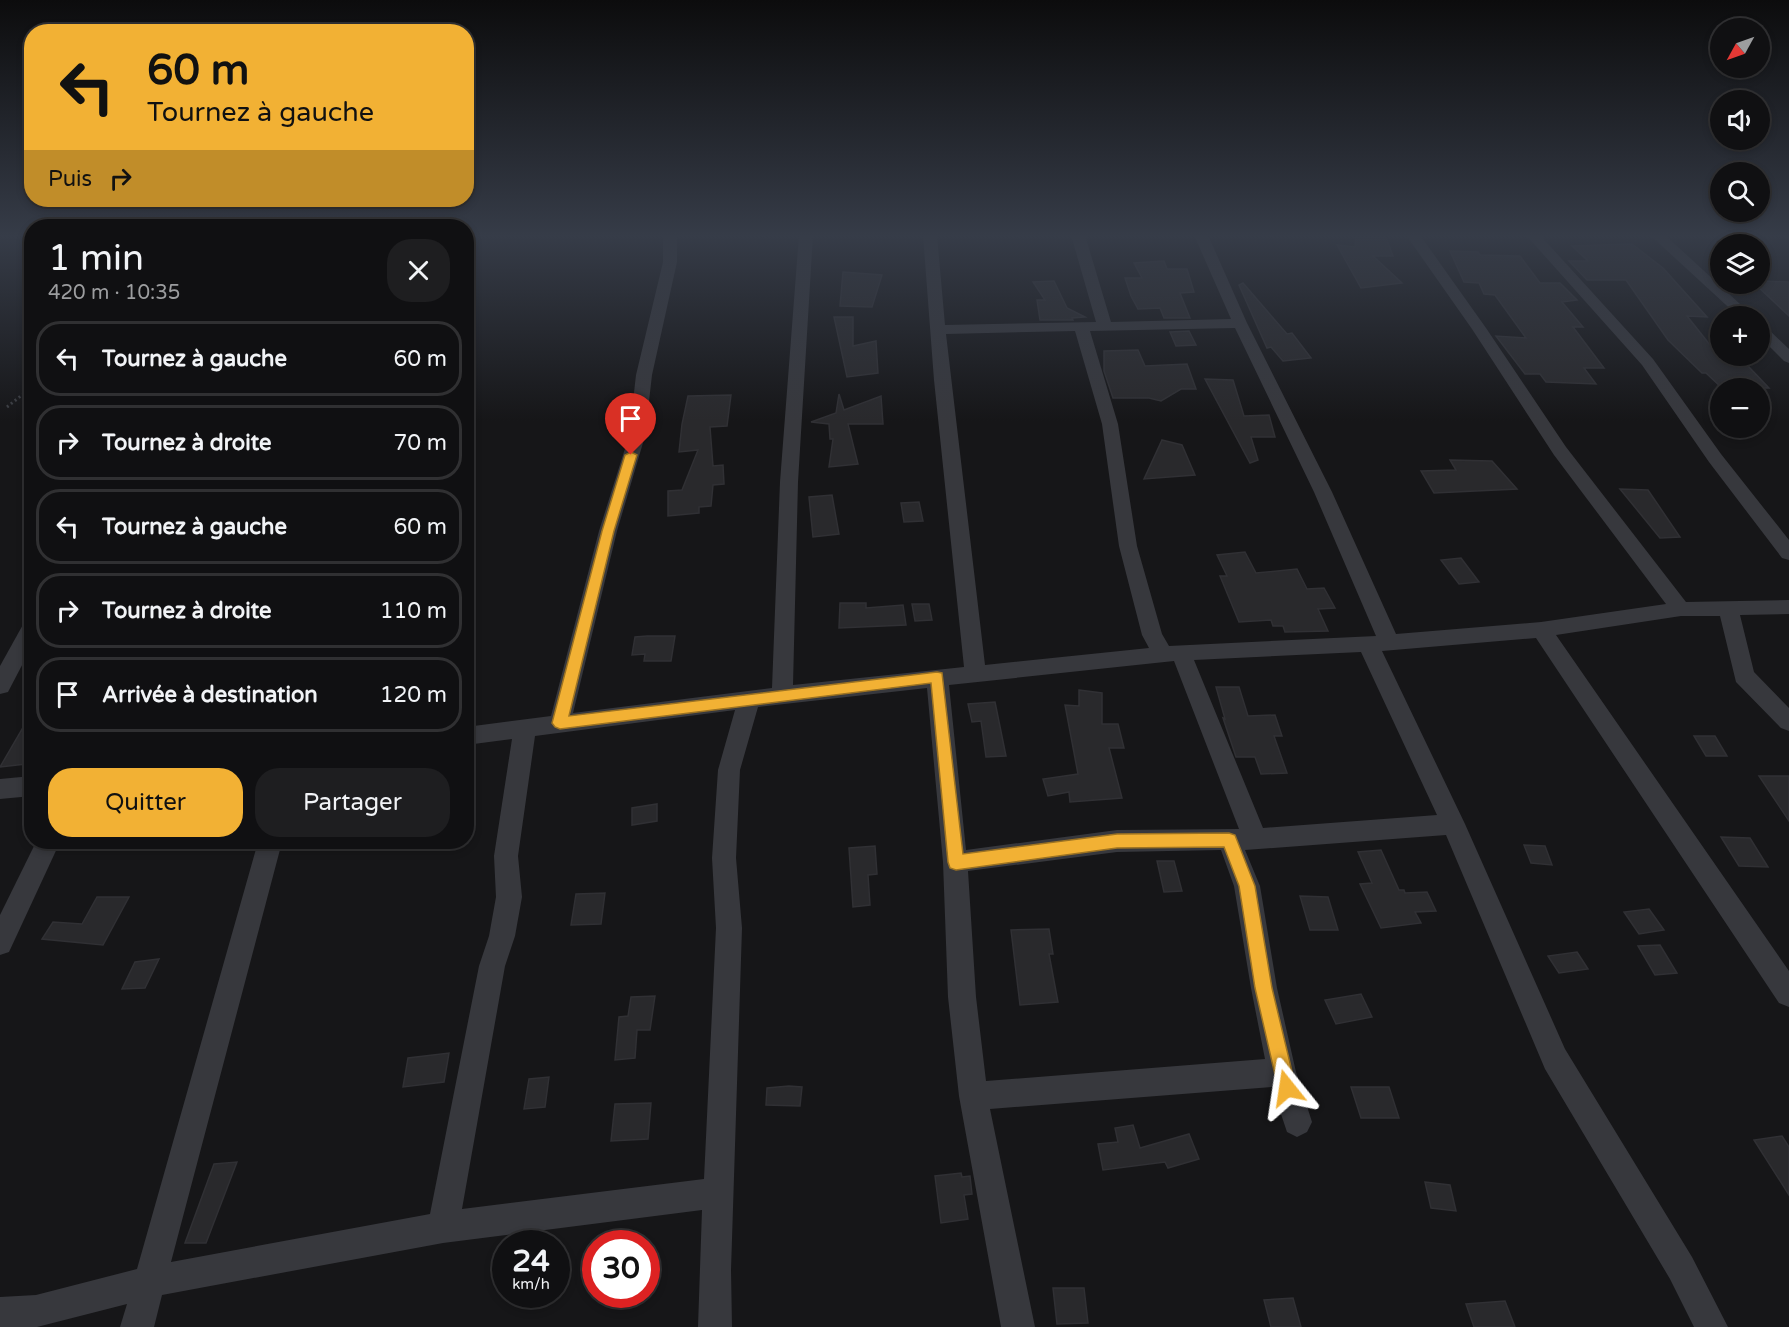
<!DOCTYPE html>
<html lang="fr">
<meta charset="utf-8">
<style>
:root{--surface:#101012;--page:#1e1e20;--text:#f1f3f6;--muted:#9c9d9f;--line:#303032;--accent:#f2b134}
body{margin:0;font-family:"Varela Round",sans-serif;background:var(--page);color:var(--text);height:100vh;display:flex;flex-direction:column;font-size:22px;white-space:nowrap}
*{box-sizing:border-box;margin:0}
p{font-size:20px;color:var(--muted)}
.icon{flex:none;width:33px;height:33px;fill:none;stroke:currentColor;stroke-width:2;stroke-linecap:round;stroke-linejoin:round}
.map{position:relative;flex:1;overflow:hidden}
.details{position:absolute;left:24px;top:219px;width:450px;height:630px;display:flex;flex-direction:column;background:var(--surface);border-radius:24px;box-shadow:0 3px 9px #0003,0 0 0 2px var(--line)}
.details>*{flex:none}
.top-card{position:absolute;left:24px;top:24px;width:450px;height:183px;border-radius:24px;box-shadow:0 3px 9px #0003,0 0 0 2px var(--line);background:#f2b134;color:#111;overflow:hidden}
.needle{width:39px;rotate:230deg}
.controls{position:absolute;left:1710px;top:18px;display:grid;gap:12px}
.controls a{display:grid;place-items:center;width:60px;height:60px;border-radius:50%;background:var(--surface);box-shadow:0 3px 9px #0003,0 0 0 2px var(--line);font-size:30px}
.speed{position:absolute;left:492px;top:1230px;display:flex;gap:12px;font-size:30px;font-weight:700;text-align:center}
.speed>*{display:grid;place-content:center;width:78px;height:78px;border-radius:50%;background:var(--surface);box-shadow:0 3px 9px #0003,0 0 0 2px var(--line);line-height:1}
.speed small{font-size:15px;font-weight:400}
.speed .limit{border:9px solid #d22;background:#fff;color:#111}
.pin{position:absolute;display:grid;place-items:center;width:51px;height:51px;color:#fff;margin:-62px -26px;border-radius:50% 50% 50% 0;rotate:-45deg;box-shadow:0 0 6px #0007}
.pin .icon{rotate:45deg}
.me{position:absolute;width:66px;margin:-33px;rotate:345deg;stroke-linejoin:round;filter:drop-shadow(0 0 4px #0008)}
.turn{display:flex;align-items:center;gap:21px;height:126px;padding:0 24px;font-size:27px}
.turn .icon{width:78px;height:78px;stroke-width:2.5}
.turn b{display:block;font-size:42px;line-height:51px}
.then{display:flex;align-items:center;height:57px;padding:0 24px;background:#0003;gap:12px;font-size:22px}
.round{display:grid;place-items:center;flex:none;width:63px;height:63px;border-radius:24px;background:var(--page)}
.overview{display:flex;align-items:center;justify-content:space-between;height:102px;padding:0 24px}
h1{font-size:36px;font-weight:600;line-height:45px}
.action{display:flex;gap:12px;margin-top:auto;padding:12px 24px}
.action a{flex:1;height:69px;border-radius:24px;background:var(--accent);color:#111;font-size:24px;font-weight:600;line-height:69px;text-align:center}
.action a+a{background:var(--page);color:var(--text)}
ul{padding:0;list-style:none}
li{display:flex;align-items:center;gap:18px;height:75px;margin:0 12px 9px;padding:0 12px;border:3px solid var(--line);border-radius:24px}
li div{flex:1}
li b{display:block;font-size:22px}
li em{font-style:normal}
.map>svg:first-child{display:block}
</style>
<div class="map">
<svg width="1789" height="1327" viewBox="0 0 1789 1327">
<rect width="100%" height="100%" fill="#161618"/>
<g fill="#29292c" stroke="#303034" stroke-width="1.5">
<path d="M1356 235H1385L1393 256H1373L1402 283 1361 288 1337 245 1355 247Z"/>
<path d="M1632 244 1663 268 1707 317 1687 316 1722 360H1737L1742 365 1748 366 1769 388H1722L1706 373H1702L1668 340 1626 280H1587L1569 261H1588L1572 246Z"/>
<path d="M1450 251 1478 252 1480 255 1520 256 1540 283H1560L1577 300 1562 302 1583 327H1573L1604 368H1584L1596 384 1546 382 1540 374H1525L1496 336 1526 338 1495 295 1484 294 1479 283 1464 282Z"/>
<path d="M1164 261 1167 269H1187L1194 292 1180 293 1190 318H1164L1160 308 1138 309 1131 296 1125 278H1142L1134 263Z"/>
<path d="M843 272 882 275 872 307 840 306Z"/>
<path d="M1054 281 1067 308 1085 317 1072 318 1073 320H1040L1037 300H1045L1033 282Z"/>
<path d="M1760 281 1789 282V316L1755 284H1760Z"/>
<path d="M1243 283 1287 334 1292 333 1311 358 1283 361 1271 347 1267 348 1239 285Z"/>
<path d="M834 317H853V346L876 341 878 373 847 377Z"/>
<path d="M1189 331 1196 345 1176 346 1170 332Z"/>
<path d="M1138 350 1145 366 1187 364 1196 389H1181L1161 401 1149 398H1113L1104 371V351Z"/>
<path d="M1205 379 1233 380 1244 416 1269 415 1275 437H1251L1258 460 1250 463Z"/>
<path d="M839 394 844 410 881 396 883 424H848L858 464 829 467 833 439H830L829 424 811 422 836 413Z"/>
<path d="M731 395 727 426 710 427 713 466 723 465 724 484 713 485 711 506 699 507V513L668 516V491L682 490 698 450 679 452 682 424 688 396Z"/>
<path d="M1162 440 1182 445 1195 475 1144 479Z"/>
<path d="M1450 460 1492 461 1517 489 1434 493 1421 471 1456 470Z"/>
<path d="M1620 489 1648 490 1680 537 1660 538Z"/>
<path d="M832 495 839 534 813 537 809 497Z"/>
<path d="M919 502 923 521 904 522 901 503Z"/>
<path d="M1245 552 1256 573 1297 569 1307 589 1324 588 1335 608 1318 609 1328 631 1285 632 1283 626H1273L1271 620 1239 622 1220 576H1227L1217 555Z"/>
<path d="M1461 558 1479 582 1459 584 1441 560Z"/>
<path d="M840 603H866V608L903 605 906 625 839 628Z"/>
<path d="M912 604H929L932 620 915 621Z"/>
<path d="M647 636H675L671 661H644L645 654 632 655 635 637Z"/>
<path d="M1216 687H1239L1248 716 1275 715 1282 736H1274L1287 773 1261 774 1255 757H1236L1223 718 1225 719Z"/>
<path d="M1079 690 1102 693V724H1118L1124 748H1109L1122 798 1070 802 1069 792 1048 796 1043 779 1078 774 1065 705 1079 706Z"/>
<path d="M995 702 1006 756 986 757 981 721 972 722 968 704Z"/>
<path d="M32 712V755L26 764 0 767Z"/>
<path d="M1694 736H1715L1727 756H1706Z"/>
<path d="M1759 776H1789V821Z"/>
<path d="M657 804V821L632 825V808Z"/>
<path d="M1721 837 1750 838 1768 867 1739 866Z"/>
<path d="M1524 845 1545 846 1552 865 1531 863Z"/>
<path d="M875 846 877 874 868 875 870 905 853 907 849 848Z"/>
<path d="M1381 850 1399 890H1404L1405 893 1427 892 1436 911 1415 912 1421 923 1381 928 1360 884 1372 883 1358 852Z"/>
<path d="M1157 861H1174L1182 891 1164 892Z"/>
<path d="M605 893 601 924 571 925 576 894Z"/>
<path d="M1300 896 1328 897 1338 930H1310Z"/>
<path d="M97 897H129L103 945 42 939 53 922 82 924Z"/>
<path d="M1649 909 1664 930 1639 934 1624 912Z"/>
<path d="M1049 929 1053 954H1049L1058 1002 1020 1005 1011 930Z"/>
<path d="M1660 945 1677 973 1655 975 1638 946Z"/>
<path d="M1577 952 1588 969 1559 973 1548 956Z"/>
<path d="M159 959 145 988 122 989 135 962Z"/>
<path d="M1361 994 1372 1017 1336 1024 1325 1000Z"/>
<path d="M655 996 650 1030H637L635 1058 615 1060 619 1017 628 1016 631 997Z"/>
<path d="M449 1053 444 1082 403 1087 408 1058Z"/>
<path d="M549 1077 545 1107 524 1109 529 1079Z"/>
<path d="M789 1086 802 1087 800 1106 766 1105 767 1088Z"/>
<path d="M1351 1087H1389L1399 1118H1361Z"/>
<path d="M651 1103 648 1139 611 1141 615 1104Z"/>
<path d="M1133 1125 1140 1148 1189 1134 1199 1159 1168 1168 1165 1162 1103 1170 1098 1144 1118 1142 1115 1128Z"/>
<path d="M1782 1136 1789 1147V1195L1754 1140Z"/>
<path d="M237 1162 206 1243H185L214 1164Z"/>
<path d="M961 1173 962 1177 970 1176 972 1194 964 1195 968 1219 941 1223 935 1176Z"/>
<path d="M1425 1182 1450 1185 1456 1211 1431 1208Z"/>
<path d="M1053 1288H1084L1088 1323 1057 1324Z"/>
<path d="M1293 1298 1301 1327H1271L1264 1300Z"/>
<path d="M1505 1301 1515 1327H1474L1466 1304Z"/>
</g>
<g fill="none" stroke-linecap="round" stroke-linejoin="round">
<path stroke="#3d3f44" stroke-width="3" stroke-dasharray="2 3" stroke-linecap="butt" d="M7 407 32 387"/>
<g fill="#37383d" fill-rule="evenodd">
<path d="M663 235H677V262L652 375 645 436 617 531 573 713 772 688 780 482 799 235H813L798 482 793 685 964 667 934 380 923 235H937L945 325 1096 322 1071 235H1085L1111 322 1231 319 1194 235H1208L1247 323 1332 492 1396 634 1541 622 1666 604 1554 455 1472 329 1406 235H1420L1486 328 1566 447 1686 602 1789 600V614L1740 615 1754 672 1789 708V731L1781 728 1736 682 1720 616H1681L1556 635 1789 971V1007L1779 1003 1536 638 1382 651 1465 824 1565 1049 1692 1257 1728 1327H1694L1670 1279 1545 1069 1446 835 1245 850 1260 886 1277 988 1296 1072 1312 1122 1307 1132 1297 1137 1287 1132 1272 1087 990 1109 1035 1327H1001L959 1096 948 997 943 862 927 688 758 707 740 770 736 858 742 928 731 1270 732 1327H698L702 1210 443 1243 162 1295 154 1327H120L127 1304 37 1327H0V1297L36 1295 137 1269 258 842H282L171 1262 430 1214 479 966 489 936 496 897 494 856 512 739 466 745V727L551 716 599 531 629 436 636 375 663 262ZM1235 328 1314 492 1376 636 1169 646 1162 634 1137 546 1118 424 1090 331ZM1075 331 1102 424 1119 546 1142 635 1149 648 985 665 946 334ZM1361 652 1437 815 1263 828 1194 660ZM1174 661 1239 829 1117 830 966 850 949 685ZM735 710 718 770 712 858 716 928 704 1179 462 1209 505 966 515 936 522 897 518 856 535 736ZM1221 850 1234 886 1251 988 1265 1059 986 1081 976 997 968 871 1117 852Z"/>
<path d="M1526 235H1540L1653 359 1721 454 1789 540V560L1782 558 1709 462 1642 365Z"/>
<path d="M1650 235H1665L1753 316H1738Z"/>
<path d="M1781 235H1789V240Z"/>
<path d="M1760 325 1765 326 1789 349V363L1784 361 1760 337Z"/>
<path d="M32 619V646L8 692 0 694V666L25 621Z"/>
<path d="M32 776V796L0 799V779Z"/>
<path d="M36 842H60L9 952 0 955V915Z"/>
</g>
</g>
<linearGradient id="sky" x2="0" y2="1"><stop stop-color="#0c0c0d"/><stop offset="0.56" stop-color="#363c48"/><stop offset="1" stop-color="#363c48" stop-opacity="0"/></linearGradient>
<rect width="1789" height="421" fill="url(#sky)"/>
<path fill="#f2b134" stroke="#9d7322" stroke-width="1.5" d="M631 452 637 455 614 531 569 716 937 672 942 673 963 854 1117 834 1229 833 1235 835 1255 886 1272 988 1296 1088 1294 1095 1287 1098 1281 1095 1278 1088 1255 988 1239 886 1224 847 1117 848 956 870 950 868 948 862 931 683 560 729 555 727 552 723 602 531 625 455Z"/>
</svg>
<div class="controls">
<a><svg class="needle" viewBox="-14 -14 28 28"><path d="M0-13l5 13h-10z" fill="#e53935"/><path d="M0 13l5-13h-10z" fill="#9c9d9f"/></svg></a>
<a><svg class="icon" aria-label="sound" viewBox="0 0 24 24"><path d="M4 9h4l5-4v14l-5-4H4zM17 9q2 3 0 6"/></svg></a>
<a><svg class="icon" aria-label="search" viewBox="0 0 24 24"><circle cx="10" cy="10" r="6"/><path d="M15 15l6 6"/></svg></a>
<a><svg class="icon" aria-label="layers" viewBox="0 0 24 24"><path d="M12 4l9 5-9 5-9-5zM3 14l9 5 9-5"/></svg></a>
<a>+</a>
<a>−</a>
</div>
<div class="speed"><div>24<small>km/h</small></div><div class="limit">30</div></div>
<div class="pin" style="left:631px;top:455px;background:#d93025"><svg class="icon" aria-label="arrive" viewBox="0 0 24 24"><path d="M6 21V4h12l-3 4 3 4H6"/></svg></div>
<svg class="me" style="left:1287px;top:1088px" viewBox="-20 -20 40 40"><path d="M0-17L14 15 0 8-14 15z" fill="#f2b134" stroke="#fff" stroke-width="4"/></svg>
<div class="top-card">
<div class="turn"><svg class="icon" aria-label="left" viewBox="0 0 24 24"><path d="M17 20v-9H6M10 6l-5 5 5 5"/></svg><div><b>60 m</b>Tournez à gauche</div></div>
<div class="then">Puis<svg class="icon" aria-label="right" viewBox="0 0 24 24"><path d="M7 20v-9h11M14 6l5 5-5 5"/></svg></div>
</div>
<section class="details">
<div class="overview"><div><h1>1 min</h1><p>420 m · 10:35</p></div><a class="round"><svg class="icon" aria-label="close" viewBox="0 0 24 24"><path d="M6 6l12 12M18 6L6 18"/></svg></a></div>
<ul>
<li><svg class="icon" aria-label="left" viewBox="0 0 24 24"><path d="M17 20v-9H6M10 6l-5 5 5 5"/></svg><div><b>Tournez à gauche</b></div><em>60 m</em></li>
<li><svg class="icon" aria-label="right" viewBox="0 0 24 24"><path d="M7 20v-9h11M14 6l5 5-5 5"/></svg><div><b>Tournez à droite</b></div><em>70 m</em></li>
<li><svg class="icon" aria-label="left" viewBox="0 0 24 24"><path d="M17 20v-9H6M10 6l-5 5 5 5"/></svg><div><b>Tournez à gauche</b></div><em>60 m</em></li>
<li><svg class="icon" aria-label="right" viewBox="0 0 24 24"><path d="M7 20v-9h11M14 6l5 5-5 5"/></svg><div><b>Tournez à droite</b></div><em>110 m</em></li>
<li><svg class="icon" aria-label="arrive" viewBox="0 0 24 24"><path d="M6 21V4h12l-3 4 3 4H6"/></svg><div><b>Arrivée à destination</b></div><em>120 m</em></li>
</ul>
<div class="action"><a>Quitter</a><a>Partager</a></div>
</section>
</div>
